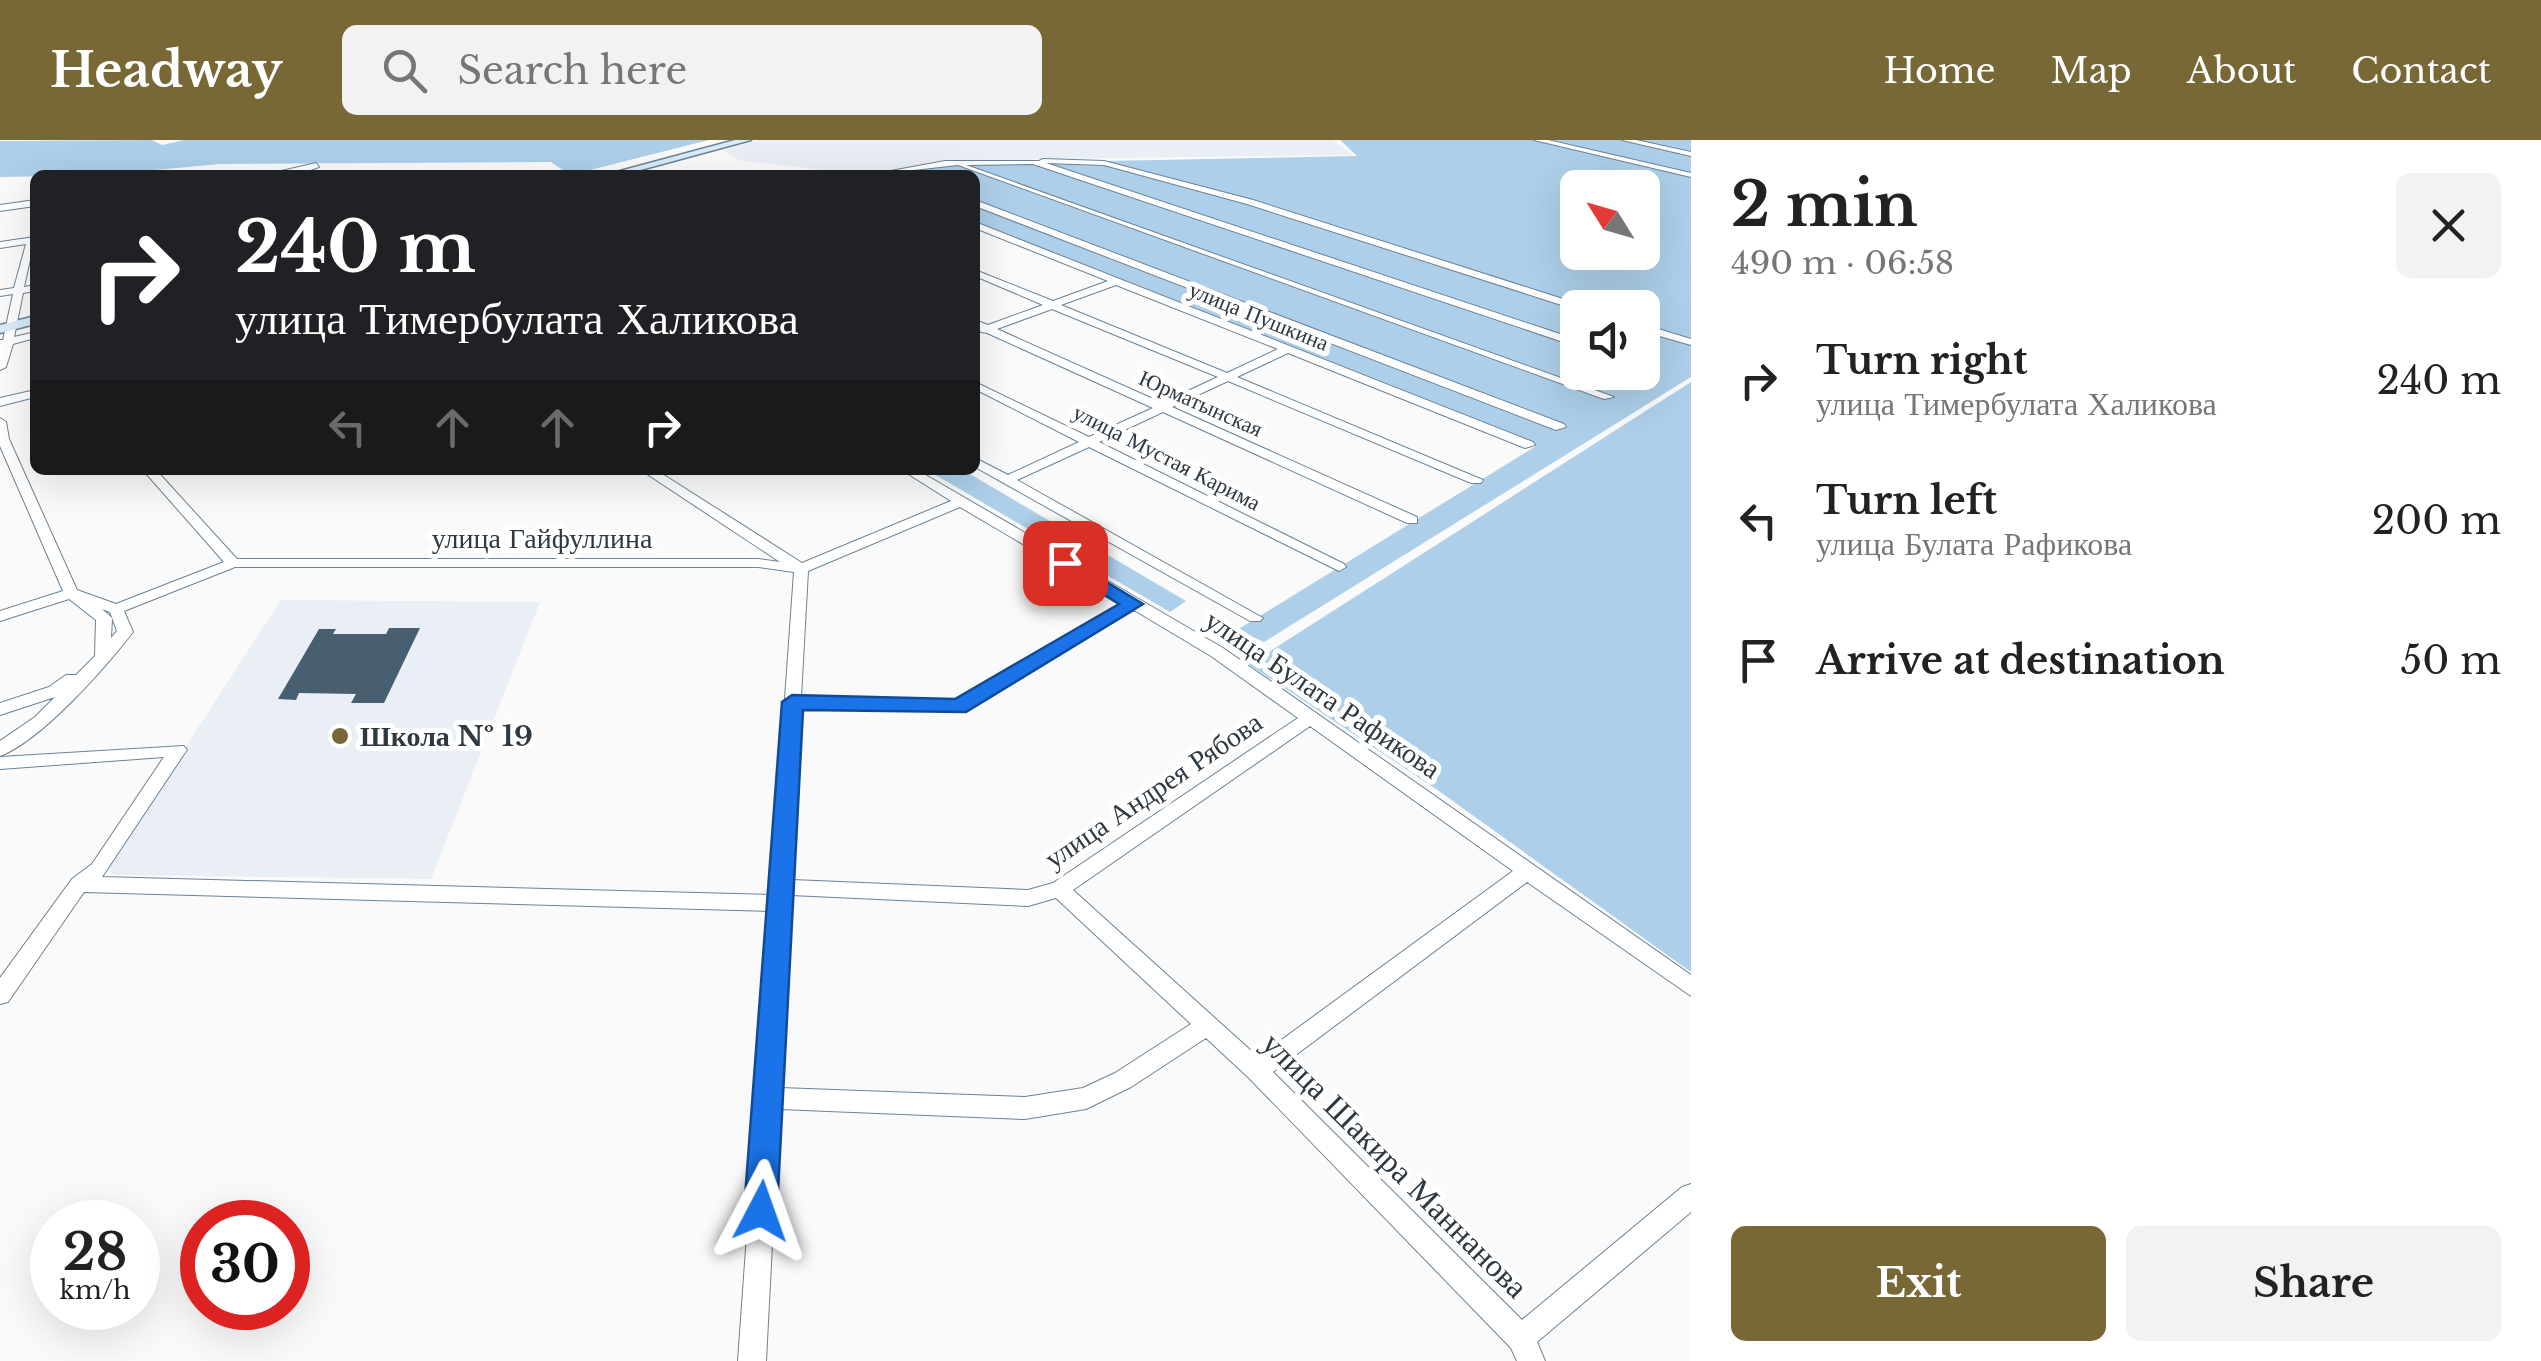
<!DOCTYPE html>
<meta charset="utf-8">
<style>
:root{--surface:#fff;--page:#f2f2f2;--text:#222;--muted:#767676;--accent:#786835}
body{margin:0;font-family:"Libre Baskerville",serif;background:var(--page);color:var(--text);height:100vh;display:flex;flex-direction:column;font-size:38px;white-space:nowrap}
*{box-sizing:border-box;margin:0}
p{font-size:32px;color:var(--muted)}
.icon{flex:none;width:55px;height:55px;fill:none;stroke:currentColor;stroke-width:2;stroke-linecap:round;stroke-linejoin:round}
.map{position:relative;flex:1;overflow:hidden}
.side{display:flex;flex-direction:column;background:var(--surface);width:850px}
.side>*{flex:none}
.top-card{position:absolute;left:30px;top:30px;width:950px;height:305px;border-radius:15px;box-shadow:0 10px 40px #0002;background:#202124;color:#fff;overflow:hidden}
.needle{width:65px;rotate:307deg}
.buttons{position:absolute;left:1560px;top:30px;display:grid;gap:20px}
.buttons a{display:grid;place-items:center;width:100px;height:100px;border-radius:15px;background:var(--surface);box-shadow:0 10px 40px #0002;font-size:50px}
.speed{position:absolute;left:30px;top:1060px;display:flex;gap:20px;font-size:50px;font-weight:700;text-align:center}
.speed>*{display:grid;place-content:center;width:130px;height:130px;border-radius:50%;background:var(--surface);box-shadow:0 10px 40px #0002;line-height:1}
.speed small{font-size:25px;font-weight:400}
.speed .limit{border:15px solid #d22;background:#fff;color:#111}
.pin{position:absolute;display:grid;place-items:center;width:85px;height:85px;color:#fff;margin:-42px;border-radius:20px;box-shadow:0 5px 15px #0006}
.me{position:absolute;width:110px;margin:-55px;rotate:4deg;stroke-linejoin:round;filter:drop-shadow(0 0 8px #0008)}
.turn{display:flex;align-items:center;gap:35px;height:210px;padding:0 40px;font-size:45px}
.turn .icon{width:130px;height:130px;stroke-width:2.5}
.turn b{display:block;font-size:70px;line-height:85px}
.lanes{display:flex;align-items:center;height:95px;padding:0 40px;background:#0003;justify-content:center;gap:50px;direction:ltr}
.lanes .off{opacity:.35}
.round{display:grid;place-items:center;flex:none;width:105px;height:105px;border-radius:15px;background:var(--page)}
.summary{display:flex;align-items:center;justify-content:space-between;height:170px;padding:0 40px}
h1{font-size:60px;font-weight:800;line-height:75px}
.button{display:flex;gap:20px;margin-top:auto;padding:20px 40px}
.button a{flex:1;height:115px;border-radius:15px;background:var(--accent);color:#fff;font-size:40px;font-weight:800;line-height:115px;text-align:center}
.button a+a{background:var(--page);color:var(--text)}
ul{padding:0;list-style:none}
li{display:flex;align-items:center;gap:30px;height:140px;padding:0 40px}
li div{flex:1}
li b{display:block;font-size:38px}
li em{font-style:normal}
header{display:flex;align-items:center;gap:60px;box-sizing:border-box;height:140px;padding:0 50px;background:var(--accent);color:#fff}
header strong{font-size:48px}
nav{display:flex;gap:55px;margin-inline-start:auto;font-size:35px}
.search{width:700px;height:90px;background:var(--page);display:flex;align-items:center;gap:25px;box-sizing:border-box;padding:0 35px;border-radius:15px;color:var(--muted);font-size:38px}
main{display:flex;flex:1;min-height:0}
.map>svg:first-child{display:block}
</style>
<header>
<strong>Headway</strong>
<div class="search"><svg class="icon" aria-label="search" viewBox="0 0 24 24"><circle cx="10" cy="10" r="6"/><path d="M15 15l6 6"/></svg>Search here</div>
<nav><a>Home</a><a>Map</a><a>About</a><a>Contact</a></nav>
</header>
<main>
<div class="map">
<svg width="1691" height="1221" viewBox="0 0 1691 1221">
<rect width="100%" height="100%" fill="#fafafa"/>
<g fill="#e9eff5">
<path d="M761 0H1333L1353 15 1042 19 950 23 863 35 739 20 722 10Z"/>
<path d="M281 460 540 462 431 739 114 735 106 729Z"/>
</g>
<g fill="#adcfe9" fill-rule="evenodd">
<path d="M152 0 162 5 184 0H709L570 35 551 22 219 24 103 35 0 37V1Z"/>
<path d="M1340 0H1691V237L1264 502 1237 490 1536 306 975 85V35H883L953 24 1357 16ZM1578 48H1642V112H1578ZM1578 168H1642V232H1578Z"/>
<path d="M1691 242V832L1436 649 1241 519 1262 508 1269 512Z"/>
<path d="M927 330H963L1186 461 1170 472Z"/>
</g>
<path fill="#475f71" d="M389 488H420L384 563H351L356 554 299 553 296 560 278 559 319 489H336L333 494H386Z"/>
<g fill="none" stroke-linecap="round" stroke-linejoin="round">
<g stroke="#6a8396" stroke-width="2">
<g id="street">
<path d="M1534 0H1548L1691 33V37Z"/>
<path d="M1622 0H1636L1691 12V16Z"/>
<path d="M1043 19 1104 21 1253 60 1585 166 1578 168 1577 170 1247 64 1104 25 1046 23 1578 200V207L1033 24 966 25 1614 257 1604 259 958 25 869 35 945 21H1039Z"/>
<path d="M316 23 319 27 305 32 264 35Z"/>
<path d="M35 60V66L0 71V65Z"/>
<path d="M975 60 1564 284 1566 287 1556 290 975 66Z"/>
<path d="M975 82 1533 302 1535 305 1525 308 1288 213 1237 237 1483 340 1481 343H1471L1228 241 1172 267 1417 377V383H1407L1163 272 1099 302 1344 424 1346 427 1339 431 1089 307 1017 340 1263 478 1260 481H1250L975 327V318L1008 335 1079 302 975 249V242L1089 297 1153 268 987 193 981 192 975 187V180L988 185 1043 165 975 136V130L1053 161 1108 141 975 88ZM1116 145 1278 209 1227 233 1061 165ZM1052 169 1218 237 1162 263 997 189Z"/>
<path d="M35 97 24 147 35 145V151L23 153 14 197 35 192V198L13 204 6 227 0 230V200H3L13 154 0 156V150L14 148 26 104 0 108V102Z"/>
<path d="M1642 184 1691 199V205L1642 191Z"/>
<path d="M1642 222 1658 228 1652 231 1642 229Z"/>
<path d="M35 250V257L0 266V258Z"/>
<path d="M0 278 6 282 9 299 77 450 116 464 224 422 143 330H156L237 419H758L780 422 641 330H656L802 423 951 361 902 330H917L1223 508 1691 835V856L1527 742 1273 932 1522 1180 1682 1047 1691 1044V1072L1537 1202 1545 1221H1517L1511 1208 1249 938 1206 898 1131 947 1086 969 1025 979 779 969 766 1221H738L770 771 84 752 8 862 0 864V838L72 739 92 724 164 617 0 629V617L184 606 187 610 184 614 102 737 771 755 794 432 758 427H235L124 471 133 492C106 527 41 601 0 616V601L35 577 55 557 0 575V563L49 547 66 535H76L95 516 96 480 69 459 0 481V471L63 451 0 306ZM960 367 1123 463 956 561 801 557 808 431ZM102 469 110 472 117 491 111 498 112 478ZM1134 470 1211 516 1298 578 1053 743 1028 750 792 740 801 568 965 571ZM1310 586 1513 731 1258 917 1073 750ZM791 755 1028 766 1056 758 1191 884 1115 933 1083 948 1025 957 780 948Z"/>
</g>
</g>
<g stroke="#6a8396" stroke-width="3">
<g id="secondary">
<path d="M735 0H751L622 35H605Z"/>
<path d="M35 176V184L0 193V185Z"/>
</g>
</g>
<use href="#street" fill="#fff" fill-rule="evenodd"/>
<use href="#secondary" fill="#d8ebfa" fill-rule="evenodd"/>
</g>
<path fill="#1a73e8" stroke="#114b97" stroke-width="2.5" d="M1065 417 1143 464 966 572 803 570 777 1071 772 1082 761 1087 749 1082 744 1071 782 562 792 555 955 559 1119 464 1058 427V419Z"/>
<circle fill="#786835" stroke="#fff" stroke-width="4" cx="340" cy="596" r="10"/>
<g text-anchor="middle" stroke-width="10" stroke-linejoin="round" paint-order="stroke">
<g font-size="22" fill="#2f3942" stroke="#fff">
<text transform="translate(1259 176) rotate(22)" y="8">улица Пушкина</text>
<text transform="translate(1201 263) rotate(24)" y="8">Юрматынская</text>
<text transform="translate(1167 317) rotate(27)" y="8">улица Мустая Карима</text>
</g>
<g font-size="28" fill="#2f3942" stroke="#fff">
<text x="542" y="408">улица Гайфуллина</text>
<text transform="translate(1323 554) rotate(34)" y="10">улица Булата Рафикова</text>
<text transform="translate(1153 650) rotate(-34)" y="10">улица Андрея Рябова</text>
</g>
<g font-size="28" font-weight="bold" fill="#2f3942" stroke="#fff" text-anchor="start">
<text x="360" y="606">Школа № 19</text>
</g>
<g font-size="32" fill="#2f3942" stroke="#fff">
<text transform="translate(1395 1025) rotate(45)" y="11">улица Шакира Маннанова</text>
</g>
</g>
</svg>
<div class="buttons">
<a><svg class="needle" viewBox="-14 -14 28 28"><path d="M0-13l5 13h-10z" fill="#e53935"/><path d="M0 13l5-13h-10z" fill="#767676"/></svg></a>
<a><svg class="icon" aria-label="sound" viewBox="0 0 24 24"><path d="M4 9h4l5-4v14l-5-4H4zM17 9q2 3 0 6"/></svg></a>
</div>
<div class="speed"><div>28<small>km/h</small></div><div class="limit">30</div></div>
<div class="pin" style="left:1065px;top:423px;background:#d93025"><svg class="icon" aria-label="arrive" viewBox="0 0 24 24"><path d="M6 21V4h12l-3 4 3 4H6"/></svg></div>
<svg class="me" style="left:761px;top:1071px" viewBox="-20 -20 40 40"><path d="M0-17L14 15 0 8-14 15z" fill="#1a73e8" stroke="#fff" stroke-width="4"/></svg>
<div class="top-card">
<div class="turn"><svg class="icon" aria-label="right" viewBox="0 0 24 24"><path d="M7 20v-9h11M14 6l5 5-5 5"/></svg><div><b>240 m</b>улица Тимербулата Халикова</div></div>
<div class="lanes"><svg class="icon off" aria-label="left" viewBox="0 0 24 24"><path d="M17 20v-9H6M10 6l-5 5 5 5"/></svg><svg class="icon off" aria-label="ahead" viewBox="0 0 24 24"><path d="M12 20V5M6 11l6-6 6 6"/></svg><svg class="icon off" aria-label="ahead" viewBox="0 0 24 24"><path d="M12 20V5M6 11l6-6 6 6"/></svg><svg class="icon" aria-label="right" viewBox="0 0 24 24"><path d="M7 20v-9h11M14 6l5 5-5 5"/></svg></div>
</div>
</div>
<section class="side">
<div class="summary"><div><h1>2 min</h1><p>490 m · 06:58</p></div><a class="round"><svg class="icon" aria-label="close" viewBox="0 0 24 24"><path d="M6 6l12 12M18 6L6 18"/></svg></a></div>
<ul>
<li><svg class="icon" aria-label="right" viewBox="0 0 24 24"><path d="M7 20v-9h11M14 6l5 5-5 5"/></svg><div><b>Turn right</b><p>улица Тимербулата Халикова</p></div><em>240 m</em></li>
<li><svg class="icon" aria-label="left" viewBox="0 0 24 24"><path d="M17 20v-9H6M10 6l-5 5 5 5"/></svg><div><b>Turn left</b><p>улица Булата Рафикова</p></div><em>200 m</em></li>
<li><svg class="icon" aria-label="arrive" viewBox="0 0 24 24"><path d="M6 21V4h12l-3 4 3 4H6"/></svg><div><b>Arrive at destination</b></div><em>50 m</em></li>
</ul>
<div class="button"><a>Exit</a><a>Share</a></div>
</section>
</main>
